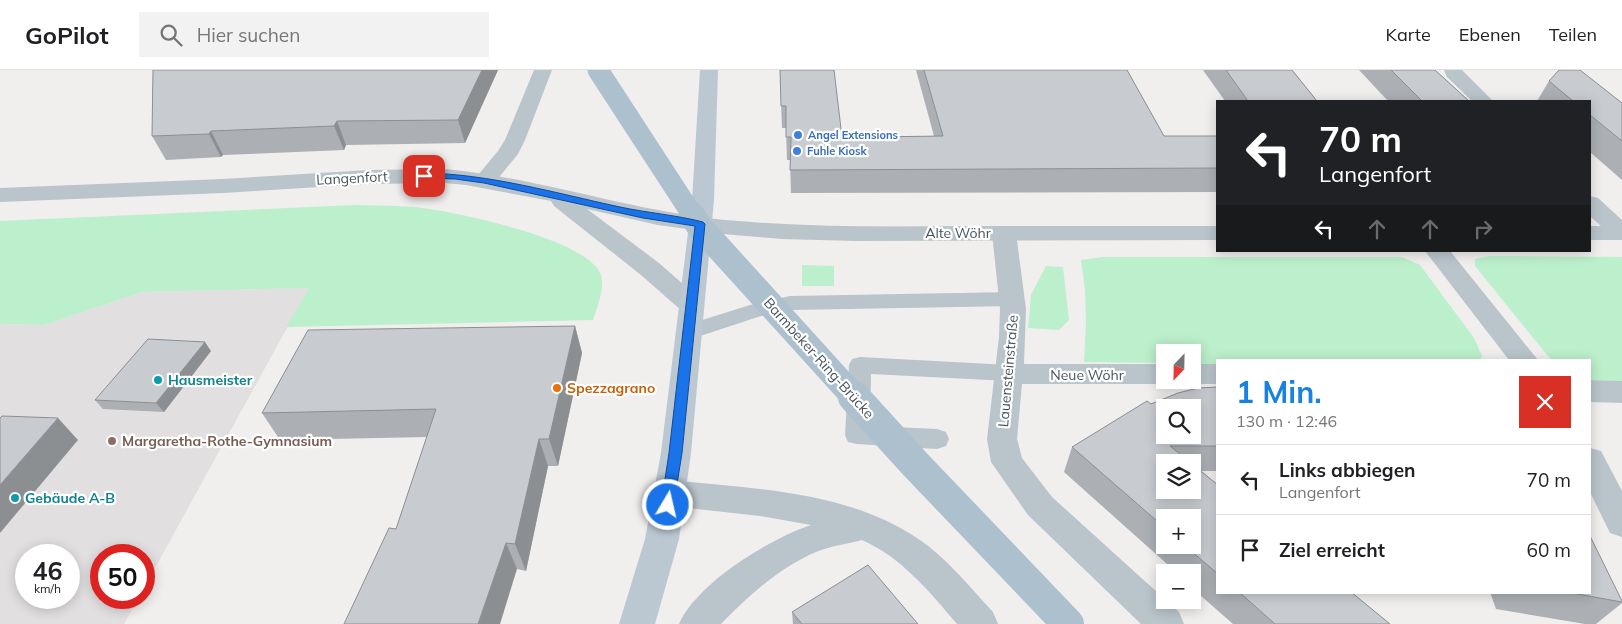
<!DOCTYPE html>
<html lang="de">
<meta charset="utf-8">
<style>
:root{--surface:#fff;--page:#f2f2f2;--text:#202124;--muted:#757577;--line:#e0e0e0;--accent:#1882e1}
body{margin:0;font-family:Mulish,sans-serif;background:var(--page);color:var(--text);height:100vh;display:flex;flex-direction:column;font-size:19px;white-space:nowrap}
*{box-sizing:border-box;margin:0}
p{font-size:16px;color:var(--muted)}
.icon{flex:none;width:28px;height:28px;fill:none;stroke:currentColor;stroke-width:2;stroke-linecap:round;stroke-linejoin:round}
.map{position:relative;flex:1;overflow:hidden}
.sheet{position:absolute;left:1216px;top:289px;width:375px;height:235px;display:flex;flex-direction:column;background:var(--surface);border-radius:0px;box-shadow:0 2px 12px #0003}
.sheet>*{flex:none}
.banner{position:absolute;left:1216px;top:30px;width:375px;height:152px;border-radius:0px;box-shadow:0 2px 12px #0003;background:#202124;color:#fff;overflow:hidden}
.needle{width:32px;rotate:202deg}
.controls{position:absolute;left:1156px;top:274px;display:grid;gap:10px}
.controls a{display:grid;place-items:center;width:45px;height:45px;border-radius:0px;background:var(--surface);box-shadow:0 2px 12px #0003;font-size:25px}
.speed{position:absolute;left:15px;top:474px;display:flex;gap:10px;font-size:25px;font-weight:700;text-align:center}
.speed>*{display:grid;place-content:center;width:65px;height:65px;border-radius:50%;background:var(--surface);box-shadow:0 2px 12px #0003;line-height:1}
.speed small{font-size:12px;font-weight:400}
.speed .limit{border:8px solid #d22;background:#fff;color:#111}
.pin{position:absolute;display:grid;place-items:center;width:42px;height:42px;color:#fff;margin:-21px;border-radius:10px;box-shadow:0 2px 8px #0006}
.me{position:absolute;width:55px;margin:-28px;rotate:9deg;stroke-linejoin:round;filter:drop-shadow(0 0 4px #0008)}
.turn{display:flex;align-items:center;gap:18px;height:105px;padding:0 20px;font-size:22px}
.turn .icon{width:65px;height:65px;stroke-width:2.5}
.turn b{display:block;font-size:35px;line-height:42px}
.lanes{display:flex;align-items:center;height:48px;padding:0 20px;background:#0003;justify-content:center;gap:25px;direction:ltr}
.lanes .off{opacity:.35}
.round{display:grid;place-items:center;flex:none;width:52px;height:52px;border-radius:0px;background:var(--page)}
.head{display:flex;align-items:center;justify-content:space-between;height:85px;padding:0 20px}
h1{font-size:30px;font-weight:700;line-height:38px;color:var(--accent)}
ul{padding:0;list-style:none}
li{display:flex;align-items:center;gap:15px;height:70px;padding:0 20px;border-top:1px solid var(--line)}
li div{flex:1}
li b{display:block;font-size:19px}
li em{font-style:normal}
header{display:flex;align-items:center;gap:30px;box-sizing:border-box;height:70px;padding:0 25px;background:var(--surface);border-bottom:1px solid var(--line)}
header strong{font-size:24px}
nav{display:flex;gap:28px;margin-inline-start:auto;font-size:18px}
.search{width:350px;height:45px;background:var(--page);display:flex;align-items:center;gap:12px;box-sizing:border-box;padding:0 18px;border-radius:0px;color:var(--muted);font-size:19px}
.map>svg:first-child{display:block}
</style>
<header>
<strong>GoPilot</strong>
<div class="search"><svg class="icon" aria-label="search" viewBox="0 0 24 24"><circle cx="10" cy="10" r="6"/><path d="M15 15l6 6"/></svg>Hier suchen</div>
<nav><a>Karte</a><a>Ebenen</a><a>Teilen</a></nav>
</header>
<div class="map">
<svg width="1622" height="554" viewBox="0 0 1622 554">
<rect width="100%" height="100%" fill="#f1eeee"/>
<path fill="#e2dfe0" fill-rule="evenodd" d="M309 218 144 518V485H101V528H139L124 554H0V254L44 255 142 222ZM26 485H69V528H26Z"/>
<g fill="#bcefcb">
<path d="M355 135C378 136 401 135 423 138 459 143 588 169 601 205 605 218 597 238 593 250L286 257 309 218 142 222 44 255 0 254V151Z"/>
<path d="M1489 186 1622 187V311L1590 310V290H1552L1547 285 1475 196V189Z"/>
<path d="M1103 187H1402L1420 195 1474 268 1482 286 1480 290H1218L1217 294H1193L1192 282H1165V293L1084 292 1086 252 1085 220 1081 190Z"/>
<path d="M802 195 834 196V216H802Z"/>
<path d="M1046 196 1063 197 1069 250 1059 260 1028 258 1031 225Z"/>
</g>
<g fill="none" stroke-linecap="round" stroke-linejoin="round">
<g fill="#b9c4cb" fill-rule="evenodd">
<path d="M1013 222 1021 224 1024 229 1021 234 1013 236 790 240 761 246 688 270 680 267 677 262 680 257 750 235 790 226Z"/>
<path d="M860 287 1009 295 1017 297 1021 303 1017 309 1009 311 871 304 870 356 937 359 946 362 949 369 946 376 937 379 857 374 848 372 845 365 849 295 852 289Z"/>
</g>
<g fill="#b9c4cb" fill-rule="evenodd">
<path d="M534 0H552L525 70 518 84 492 116 484 118 476 116 473 111 498 81 505 70Z"/>
<path d="M1444 0H1462L1493 31H1472L1447 7Z"/>
<path d="M1590 126 1598 128 1622 150V170L1614 168 1590 146Z"/>
<path d="M1004 156 1012 158 1016 163 1026 239 1024 294H1165V310H1176L1165 314H1022L1017 369 1022 388 1052 427 1179 542 1184 554H1141L1028 445 991 392 987 369 999 267 1000 239 992 163 996 158Z"/>
<path d="M1425 181H1450L1538 290H1509Z"/>
<path d="M1192 294H1218V314H1192L1182 311 1192 310Z"/>
<path d="M1590 310 1622 311V333L1590 332Z"/>
<path d="M1590 378 1601 381 1622 421V467L1610 463 1590 422Z"/>
<path d="M670 410C752 419 845 420 917 468 946 487 969 516 993 542L998 554H957C930 522 901 487 862 470 847 474 830 476 816 482 779 498 749 525 721 554H679C697 513 769 469 811 455L760 446 670 436 659 432 654 423 659 414Z"/>
</g>
<g fill="#b9c4cb" fill-rule="evenodd">
<path d="M445 99C540 108 631 141 725 150 803 157 881 157 960 156 1046 156 1132 156 1218 156V170L856 171 782 169 723 164 658 155 587 139 659 193 700 229 704 235 700 241 691 244 682 241 641 205 554 136 551 131 466 115 445 113 369 114 223 123 0 132V118L223 109 369 100Z"/>
<rect x="1590" y="156" width="32" height="14"/>
</g>
<path fill="#bbc8d2" fill-rule="evenodd" d="M700 0H718L714 130 691 383 679 469 655 554H619L645 469 661 383 692 130Z"/>
<path stroke="#adc0cd" stroke-width="21" d="M598 0 693 146"/>
<path stroke="#adc0cd" stroke-width="26" d="M692 145 699 156 855 328"/>
<path stroke="#adc0cd" stroke-width="32" d="M854 327 915 394 1068 554"/>
</g>
<g fill="#acafb4" fill-rule="evenodd">
<path d="M153 0H498L465 73 346 75 344 80 223 85 221 87 166 90 152 66Z"/>
<path d="M780 0 842 67 934 66 916 0H1127L1164 66H1218V122L791 123 790 90H787L786 58H782Z"/>
<path d="M1203 0H1292L1317 31H1225Z"/>
<path d="M1359 0H1435L1469 31H1388Z"/>
<path d="M1549 11 1622 33V110L1590 82V31H1537Z"/>
<path d="M575 256 582 283 558 396H548L526 501 517 499 396 459 427 367 280 370 262 343Z"/>
<path d="M211 281 164 342 103 339 95 330Z"/>
<path d="M1218 317V401H1201L1218 415V522H1351L1390 554H1233L1192 518V502H1176L1064 402 1072 377 1151 334ZM1165 392H1192V420ZM1165 448 1192 475H1165Z"/>
<path d="M1490 522H1590L1622 531V533L1596 554H1585L1496 539Z"/>
<path d="M792 542 918 554H793Z"/>
</g>
<g fill="#8c8f92">
<path d="M482 0H498L465 73 458 50Z"/>
<path d="M337 51 346 75 344 80 334 56Z"/>
<path d="M211 61 223 85 221 87 209 64Z"/>
<path d="M575 256 582 283 558 396 549 369Z"/>
<path d="M205 272 211 281 164 342 156 333Z"/>
<path d="M58 348 78 370 0 463V415Z"/>
<path d="M539 369 548 396 526 501 515 474Z"/>
<path d="M506 473 517 499 500 554H478Z"/>
</g>
<g fill="#c8ccd1" stroke="#8c8f92" fill-rule="evenodd">
<path d="M153 0H482L458 50 337 51 334 56 211 61 209 64 152 66Z"/>
<path d="M780 0H834L842 67H872L943 66 924 0H1127L1164 66H1218V98L790 100 791 67H786V36H781Z"/>
<path d="M1226 0H1292L1317 31H1248Z"/>
<path d="M1391 0H1435L1469 31H1422Z"/>
<path d="M1559 0H1580L1622 33V71L1590 45V31H1573L1549 11Z"/>
<path d="M575 256 549 369H539L515 474 506 473 478 554H344L389 458 396 459 436 339 262 343 308 260Z"/>
<path d="M148 269 205 272 156 333 95 330Z"/>
<path d="M1218 317V376H1170L1190 392H1165V420H1192V394L1218 415V504L1184 475H1192V448H1165V458L1072 377 1147 331 1151 334 1178 323 1198 318ZM1165 338H1192V365H1165Z"/>
<path d="M2 346 58 348 0 415V348Z"/>
<path d="M1590 466 1622 531V532L1566 522H1590Z"/>
<path d="M868 495 918 554H802L792 542Z"/>
<path d="M1239 522H1351L1390 554H1275Z"/>
</g>
<path fill="#1a73e8" stroke="#114b97" d="M424 103C490 104 555 123 620 137 648 143 676 145 703 152L705 154 682 383 673 439 668 441 663 439 661 435 669 383 695 156 643 148 484 113 455 109 421 108 419 106Z"/>
<g fill="#3f7fe0" stroke="#fff" stroke-width="2">
<circle cx="798" cy="65" r="5"/>
<circle cx="797" cy="81" r="5"/>
</g>
<g fill="#0f9aa8" stroke="#fff" stroke-width="2">
<circle cx="158" cy="310" r="5"/>
<circle cx="15" cy="428" r="5"/>
</g>
<circle fill="#e8710a" stroke="#fff" stroke-width="2" cx="557" cy="318" r="5"/>
<circle fill="#8d6e63" stroke="#fff" stroke-width="2" cx="112" cy="371" r="5"/>
<g text-anchor="middle" stroke-width="4.5" stroke-linejoin="round" paint-order="stroke">
<g font-size="11" font-weight="bold" fill="#366cbe" stroke="#fff" text-anchor="start">
<text x="808" y="69">Angel Extensions</text>
<text x="807" y="85">Fuhle Kiosk</text>
</g>
<g font-size="14" fill="#46535c" stroke="#fff">
<text transform="translate(352 108) rotate(-3)" y="5">Langenfort</text>
<text x="958" y="168">Alte Wöhr</text>
<text transform="translate(819 288) rotate(48)" y="5">Barmbeker-Ring-Brücke</text>
<text transform="translate(1008 301) rotate(-85)" y="5">Lauensteinstraße</text>
<text x="1087" y="310">Neue Wöhr</text>
</g>
<g font-size="14" font-weight="bold" fill="#0d838f" stroke="#fff" text-anchor="start">
<text x="168" y="315">Hausmeister</text>
<text x="25" y="433">Gebäude A-B</text>
</g>
<g font-size="14" font-weight="bold" fill="#c56008" stroke="#fff" text-anchor="start">
<text x="567" y="323">Spezzagrano</text>
</g>
<g font-size="14" font-weight="bold" fill="#785e54" stroke="#fff" text-anchor="start">
<text x="122" y="376">Margaretha-Rothe-Gymnasium</text>
</g>
</g>
</svg>
<div class="controls">
<a><svg class="needle" viewBox="-14 -14 28 28"><path d="M0-13l5 13h-10z" fill="#e53935"/><path d="M0 13l5-13h-10z" fill="#757577"/></svg></a>
<a><svg class="icon" aria-label="search" viewBox="0 0 24 24"><circle cx="10" cy="10" r="6"/><path d="M15 15l6 6"/></svg></a>
<a><svg class="icon" aria-label="layers" viewBox="0 0 24 24"><path d="M12 4l9 5-9 5-9-5zM3 14l9 5 9-5"/></svg></a>
<a>+</a>
<a>−</a>
</div>
<div class="speed"><div>46<small>km/h</small></div><div class="limit">50</div></div>
<div class="pin" style="left:424px;top:106px;background:#d93025"><svg class="icon" aria-label="arrive" viewBox="0 0 24 24"><path d="M6 21V4h12l-3 4 3 4H6"/></svg></div>
<svg class="me" style="left:668px;top:435px" viewBox="-20 -20 40 40"><circle r="17" fill="#1a73e8" stroke="#fff" stroke-width="3"/><path d="M0-11L8 9 0 5-8 9z" fill="#fff"/></svg>
<div class="banner">
<div class="turn"><svg class="icon" aria-label="left" viewBox="0 0 24 24"><path d="M17 20v-9H6M10 6l-5 5 5 5"/></svg><div><b>70 m</b>Langenfort</div></div>
<div class="lanes"><svg class="icon" aria-label="left" viewBox="0 0 24 24"><path d="M17 20v-9H6M10 6l-5 5 5 5"/></svg><svg class="icon off" aria-label="ahead" viewBox="0 0 24 24"><path d="M12 20V5M6 11l6-6 6 6"/></svg><svg class="icon off" aria-label="ahead" viewBox="0 0 24 24"><path d="M12 20V5M6 11l6-6 6 6"/></svg><svg class="icon off" aria-label="right" viewBox="0 0 24 24"><path d="M7 20v-9h11M14 6l5 5-5 5"/></svg></div>
</div>
<section class="sheet">
<div class="head"><div><h1>1 Min.</h1><p>130 m · 12:46</p></div><a class="round" style="background:#d93025;color:#fff"><svg class="icon" aria-label="close" viewBox="0 0 24 24"><path d="M6 6l12 12M18 6L6 18"/></svg></a></div>
<ul>
<li><svg class="icon" aria-label="left" viewBox="0 0 24 24"><path d="M17 20v-9H6M10 6l-5 5 5 5"/></svg><div><b>Links abbiegen</b><p>Langenfort</p></div><em>70 m</em></li>
<li><svg class="icon" aria-label="arrive" viewBox="0 0 24 24"><path d="M6 21V4h12l-3 4 3 4H6"/></svg><div><b>Ziel erreicht</b></div><em>60 m</em></li>
</ul>
</section>
</div>
